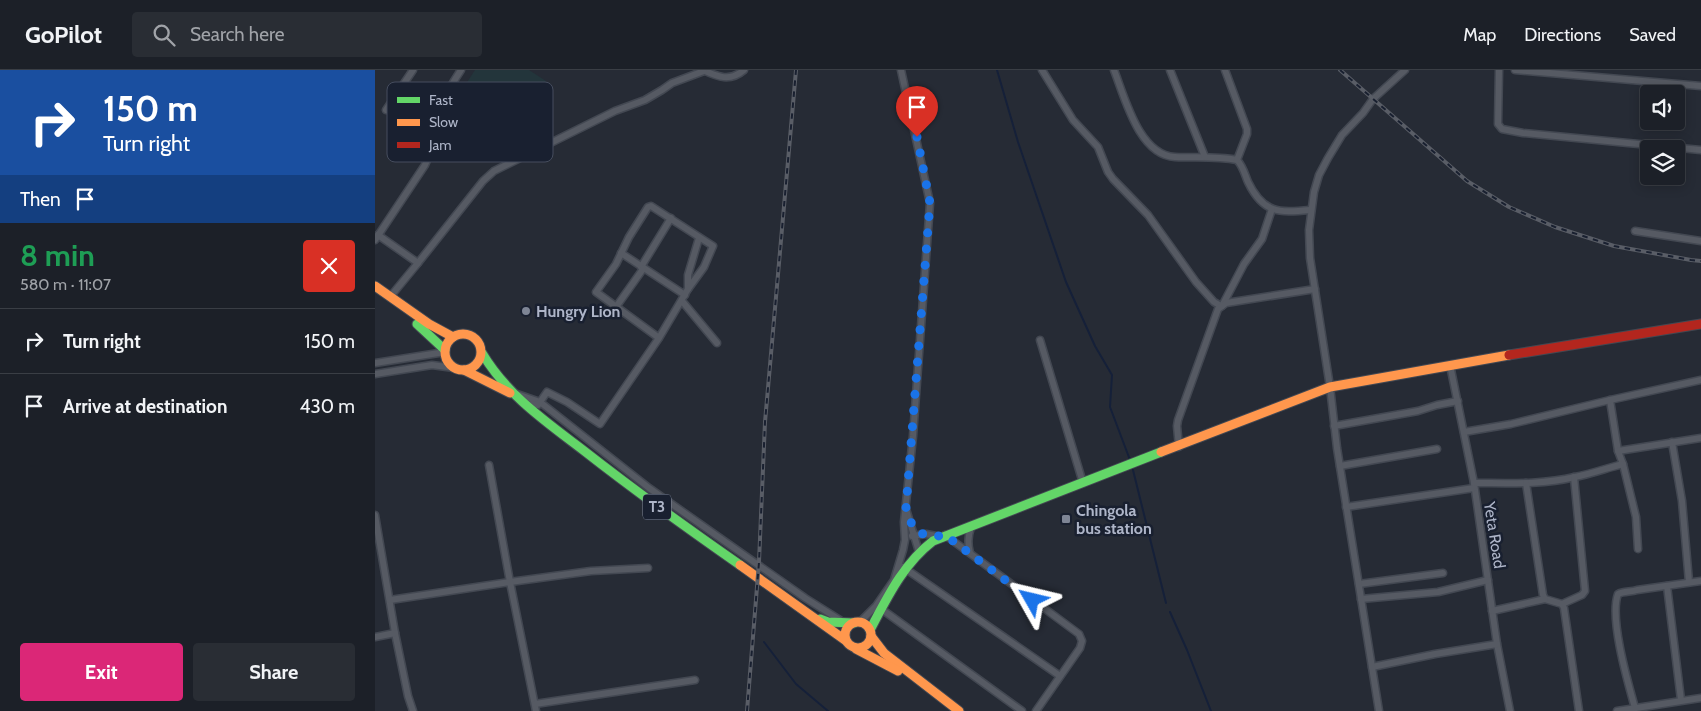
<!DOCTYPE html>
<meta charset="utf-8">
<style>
:root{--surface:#1c2028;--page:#292d34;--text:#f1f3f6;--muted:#a0a3a8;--line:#3a3e45;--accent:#db2777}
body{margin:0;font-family:Cabin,sans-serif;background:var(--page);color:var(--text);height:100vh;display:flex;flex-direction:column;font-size:19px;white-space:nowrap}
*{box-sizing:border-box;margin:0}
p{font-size:16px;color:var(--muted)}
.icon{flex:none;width:28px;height:28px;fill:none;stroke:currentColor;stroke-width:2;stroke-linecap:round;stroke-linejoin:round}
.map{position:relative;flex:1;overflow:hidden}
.details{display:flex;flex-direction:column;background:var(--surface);width:375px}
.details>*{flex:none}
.hud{background:#1a4fa0;color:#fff;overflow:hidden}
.controls{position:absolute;left:1265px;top:15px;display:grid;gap:10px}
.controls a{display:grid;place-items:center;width:45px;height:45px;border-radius:5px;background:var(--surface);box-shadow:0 2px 12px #0003,0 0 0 1px var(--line);font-size:25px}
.pin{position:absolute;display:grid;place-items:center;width:42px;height:42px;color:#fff;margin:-51px -21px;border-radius:50% 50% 50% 0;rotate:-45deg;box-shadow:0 0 5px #0007}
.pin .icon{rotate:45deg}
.me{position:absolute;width:55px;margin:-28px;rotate:307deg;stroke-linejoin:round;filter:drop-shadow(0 0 4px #0008)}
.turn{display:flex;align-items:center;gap:18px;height:105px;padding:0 20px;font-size:22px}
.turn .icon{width:65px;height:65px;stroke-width:2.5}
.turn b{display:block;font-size:35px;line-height:42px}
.then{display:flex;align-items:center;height:48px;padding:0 20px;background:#0003;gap:10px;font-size:19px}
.round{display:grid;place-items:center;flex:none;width:52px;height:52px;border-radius:5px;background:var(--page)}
.overview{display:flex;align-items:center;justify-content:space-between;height:85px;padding:0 20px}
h1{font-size:30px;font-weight:700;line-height:38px;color:#1e9e55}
.button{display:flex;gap:10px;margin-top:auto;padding:10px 20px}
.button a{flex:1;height:58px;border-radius:5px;background:var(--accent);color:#fff;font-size:20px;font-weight:700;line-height:58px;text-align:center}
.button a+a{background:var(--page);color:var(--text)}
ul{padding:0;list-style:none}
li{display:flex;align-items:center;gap:15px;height:65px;padding:0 20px;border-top:1px solid var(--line)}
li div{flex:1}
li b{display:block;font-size:19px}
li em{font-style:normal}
header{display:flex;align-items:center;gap:30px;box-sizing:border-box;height:70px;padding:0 25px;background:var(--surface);border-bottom:1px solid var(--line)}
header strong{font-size:24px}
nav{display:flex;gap:28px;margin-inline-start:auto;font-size:18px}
.search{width:350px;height:45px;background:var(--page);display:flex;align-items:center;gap:12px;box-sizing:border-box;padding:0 18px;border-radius:5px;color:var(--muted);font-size:19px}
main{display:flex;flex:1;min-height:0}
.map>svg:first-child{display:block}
</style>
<header>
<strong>GoPilot</strong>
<div class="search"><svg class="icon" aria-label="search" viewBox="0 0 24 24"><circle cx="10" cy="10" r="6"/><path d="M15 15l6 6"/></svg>Search here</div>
<nav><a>Map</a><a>Directions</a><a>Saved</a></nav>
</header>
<main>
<section class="details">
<div class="hud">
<div class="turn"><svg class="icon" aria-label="right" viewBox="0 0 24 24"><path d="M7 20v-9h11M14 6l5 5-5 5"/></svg><div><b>150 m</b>Turn right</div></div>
<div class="then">Then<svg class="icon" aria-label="arrive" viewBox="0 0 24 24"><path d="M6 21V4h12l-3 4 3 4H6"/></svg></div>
</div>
<div class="overview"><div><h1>8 min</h1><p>580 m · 11:07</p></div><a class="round" style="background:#d93025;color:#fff"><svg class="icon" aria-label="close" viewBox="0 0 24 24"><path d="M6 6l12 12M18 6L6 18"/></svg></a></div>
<ul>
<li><svg class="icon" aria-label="right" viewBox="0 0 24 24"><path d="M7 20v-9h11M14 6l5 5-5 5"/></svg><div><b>Turn right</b></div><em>150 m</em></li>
<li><svg class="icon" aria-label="arrive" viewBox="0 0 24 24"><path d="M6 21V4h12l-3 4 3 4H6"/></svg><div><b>Arrive at destination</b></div><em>430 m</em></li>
</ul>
<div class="button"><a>Exit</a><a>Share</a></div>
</section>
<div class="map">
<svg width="1326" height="641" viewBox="0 0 1326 641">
<rect width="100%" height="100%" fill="#262b35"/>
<path fill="#23353b" d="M100 0H154L171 11 120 90 65 54Z"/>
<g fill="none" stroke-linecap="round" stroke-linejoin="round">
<g stroke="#152039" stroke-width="2">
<path d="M622 0 643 72 691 212 720 276 737 305 735 337 755 390"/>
<path d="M758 400 791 533"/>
<path d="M795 542 812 580 836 641"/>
<path d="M389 572 421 614 453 641"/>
</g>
<g stroke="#434852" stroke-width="9">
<g id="street">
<path d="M328 0C343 7 355 12 369 0"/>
<path d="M667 0 698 50 723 77 733 102 738 109 773 145 821 212 839 232 846 236"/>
<path d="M739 0C750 28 764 85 800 87 821 88 842 86 862 90 868 96 870 105 873 112 888 143 903 143 935 140"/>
<path d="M795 0 830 87"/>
<path d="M850 0 872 59V64L862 90"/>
<path d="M1124 0 1123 54 1127 59 1148 63 1326 80"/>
<path d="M1140 0 1326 16"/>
<path d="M11 40 38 0"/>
<path d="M1260 161 1326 171"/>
<path d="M3 165 43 193 108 111 119 101 240 41 270 30 287 20 297 13 329 1"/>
<path d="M0 170 50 95C56 83 56 70 59 57 64 36 74 18 86 0"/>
<path d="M246 183 310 225"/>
<path d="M266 197 296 148"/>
<path d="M313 219V205L324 168"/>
<path d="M15 227 43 193"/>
<path d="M307 231 342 273"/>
<path d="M847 236 869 194 887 169 897 139"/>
<path d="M241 237 268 199"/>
<path d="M665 270 708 413"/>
<path d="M0 293 70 282"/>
<path d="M1075 295 1099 413 1122 574 1135 641"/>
<path d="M0 304 57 295 79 298"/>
<path d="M142 324 165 332 274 418 430 528 465 550"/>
<path d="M1235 330 1243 381 1248 394 1261 447 1263 479"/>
<path d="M151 334 163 335 172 322 192 332 225 354 284 268 313 219 329 197 338 176 276 136 273 137 254 167 241 194 221 222 284 268"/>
<path d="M959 356 1043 341 1062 335 1083 331"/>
<path d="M1089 362 1136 354 1235 330 1326 310"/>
<path d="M1297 372 1307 431 1314 512"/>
<path d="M804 377 802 356 803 350 843 239 851 233 940 219"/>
<path d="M1243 381 1326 368"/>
<path d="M114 395 135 512 216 501 273 498"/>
<path d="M965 396 1062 379"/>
<path d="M1099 413C1132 413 1166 415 1200 407 1216 404 1232 398 1248 394"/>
<path d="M1151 413 1168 525 1170 529 1187 534 1189 538 1204 641"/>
<path d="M971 437 1099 418"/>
<path d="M531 439 544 482"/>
<path d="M0 445 20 563 33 626 38 641"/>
<path d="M570 465 704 564 707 571 705 578 661 641"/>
<path d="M537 466 551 464 566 467"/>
<path d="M595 483C592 473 593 466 596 457"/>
<path d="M528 497 685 606"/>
<path d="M984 514 1068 503"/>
<path d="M1292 516 1306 630"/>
<path d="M986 529 1063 522 1113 510"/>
<path d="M15 530 135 512 161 641"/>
<path d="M1187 534 1207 525 1210 521 1199 407"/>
<path d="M505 538 647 641"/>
<path d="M1117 541 1170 529"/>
<path d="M485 552 501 536 519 510 528 480 530 470 529 452 538 366 555 133 526 0"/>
<path d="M0 567 20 563"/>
<path d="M997 597 1060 584 1122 574"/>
<path d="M160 634 320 610"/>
<path d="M1260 638C1253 613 1234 548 1243 524 1248 521 1256 522 1262 520L1326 511"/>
<path d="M1004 641 962 378 955 317 935 188 934 160 939 122 944 105 953 88 967 65 988 43 998 29 1030 0"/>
<path d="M1242 641 1326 628"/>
</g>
</g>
<g stroke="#434852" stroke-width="11">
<g id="fast">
<path d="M42 254 70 280"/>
<path d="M107 283C132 325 170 351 208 380 259 420 312 458 365 495"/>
<path d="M445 549 453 552 479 553"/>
<path d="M495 560C512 528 528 494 558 471L786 382"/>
</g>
</g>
<g stroke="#434852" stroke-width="11">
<g id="slow">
<path d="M0 216 54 254 78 267"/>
<circle cx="88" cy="282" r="18"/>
<path d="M89 300 135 323"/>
<path d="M786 382 955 317 1134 285"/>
<path d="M365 495 470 570"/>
<circle cx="483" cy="565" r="13"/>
<path d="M496 566 509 583 584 641"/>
<path d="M481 579 523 601"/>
</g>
</g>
<g stroke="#434852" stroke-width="11">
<path id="jam" d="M1134 285 1326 254"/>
</g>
<use href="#street" stroke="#565a63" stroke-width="6"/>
<use href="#fast" stroke="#63d668" stroke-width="9"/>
<use href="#slow" stroke="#ff974d" stroke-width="9"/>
<use href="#jam" stroke="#b3261e" stroke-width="9"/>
<g stroke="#595d66" stroke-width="4">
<g id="rail">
<path d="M965 0 1092 111 1134 137 1180 157 1239 176 1316 190 1326 191"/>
<path d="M372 641 384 492 390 352 421 0"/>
</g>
</g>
<use href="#rail" stroke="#192030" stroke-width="2" stroke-dasharray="5.5" stroke-linecap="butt"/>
</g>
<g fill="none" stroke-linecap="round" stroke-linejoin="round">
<path stroke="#1a73e8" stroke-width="9" stroke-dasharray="0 16.2" d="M542 67 555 133 531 438C535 451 538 463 553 465 559 465 564 467 570 465L657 530"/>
</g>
<g fill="#7e8595" stroke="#192030" stroke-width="2">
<circle cx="151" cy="241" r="5"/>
<rect x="686" y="444" width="10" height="10" rx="2.5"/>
</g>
<g text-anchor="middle" stroke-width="5" stroke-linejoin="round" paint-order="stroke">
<rect fill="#192030" stroke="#81889a" stroke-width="1" x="268" y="424.5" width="28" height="25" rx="4"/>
<g font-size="15" font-weight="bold" fill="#aeb5c8">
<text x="282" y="442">T3</text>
</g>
<g font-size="16" font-weight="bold" fill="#aeb5c8" stroke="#192030" text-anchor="start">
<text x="161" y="247">Hungry Lion</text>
<text x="701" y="446">Chingola<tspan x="701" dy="18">bus station</tspan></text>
</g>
<g font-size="16" fill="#aeb5c8" stroke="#192030">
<text transform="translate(1120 465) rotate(81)" y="6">Yeta Road</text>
</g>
</g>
<rect x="12" y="12" width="166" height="80" rx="8" fill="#192030" stroke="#464d5e" stroke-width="1"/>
<rect x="22" y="27" width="23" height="6" fill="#63d668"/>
<rect x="22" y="49" width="23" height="7" fill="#ff974d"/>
<rect x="22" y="72" width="23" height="6" fill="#b3261e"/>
<g font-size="14" fill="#aeb5c8">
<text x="54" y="35">Fast</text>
<text x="54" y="57">Slow</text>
<text x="54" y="80">Jam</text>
</g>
</svg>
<div class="controls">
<a><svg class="icon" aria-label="sound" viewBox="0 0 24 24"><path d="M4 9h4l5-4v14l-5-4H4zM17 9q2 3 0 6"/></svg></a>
<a><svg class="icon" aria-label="layers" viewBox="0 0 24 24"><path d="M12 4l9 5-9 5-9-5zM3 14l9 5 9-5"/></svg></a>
</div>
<div class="pin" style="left:542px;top:67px;background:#d93025"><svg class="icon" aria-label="arrive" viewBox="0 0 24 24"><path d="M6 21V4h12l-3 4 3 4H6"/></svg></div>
<svg class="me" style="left:657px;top:530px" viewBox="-20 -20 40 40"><path d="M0-17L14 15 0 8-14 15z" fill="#1a73e8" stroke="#fff" stroke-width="4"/></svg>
</div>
</main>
